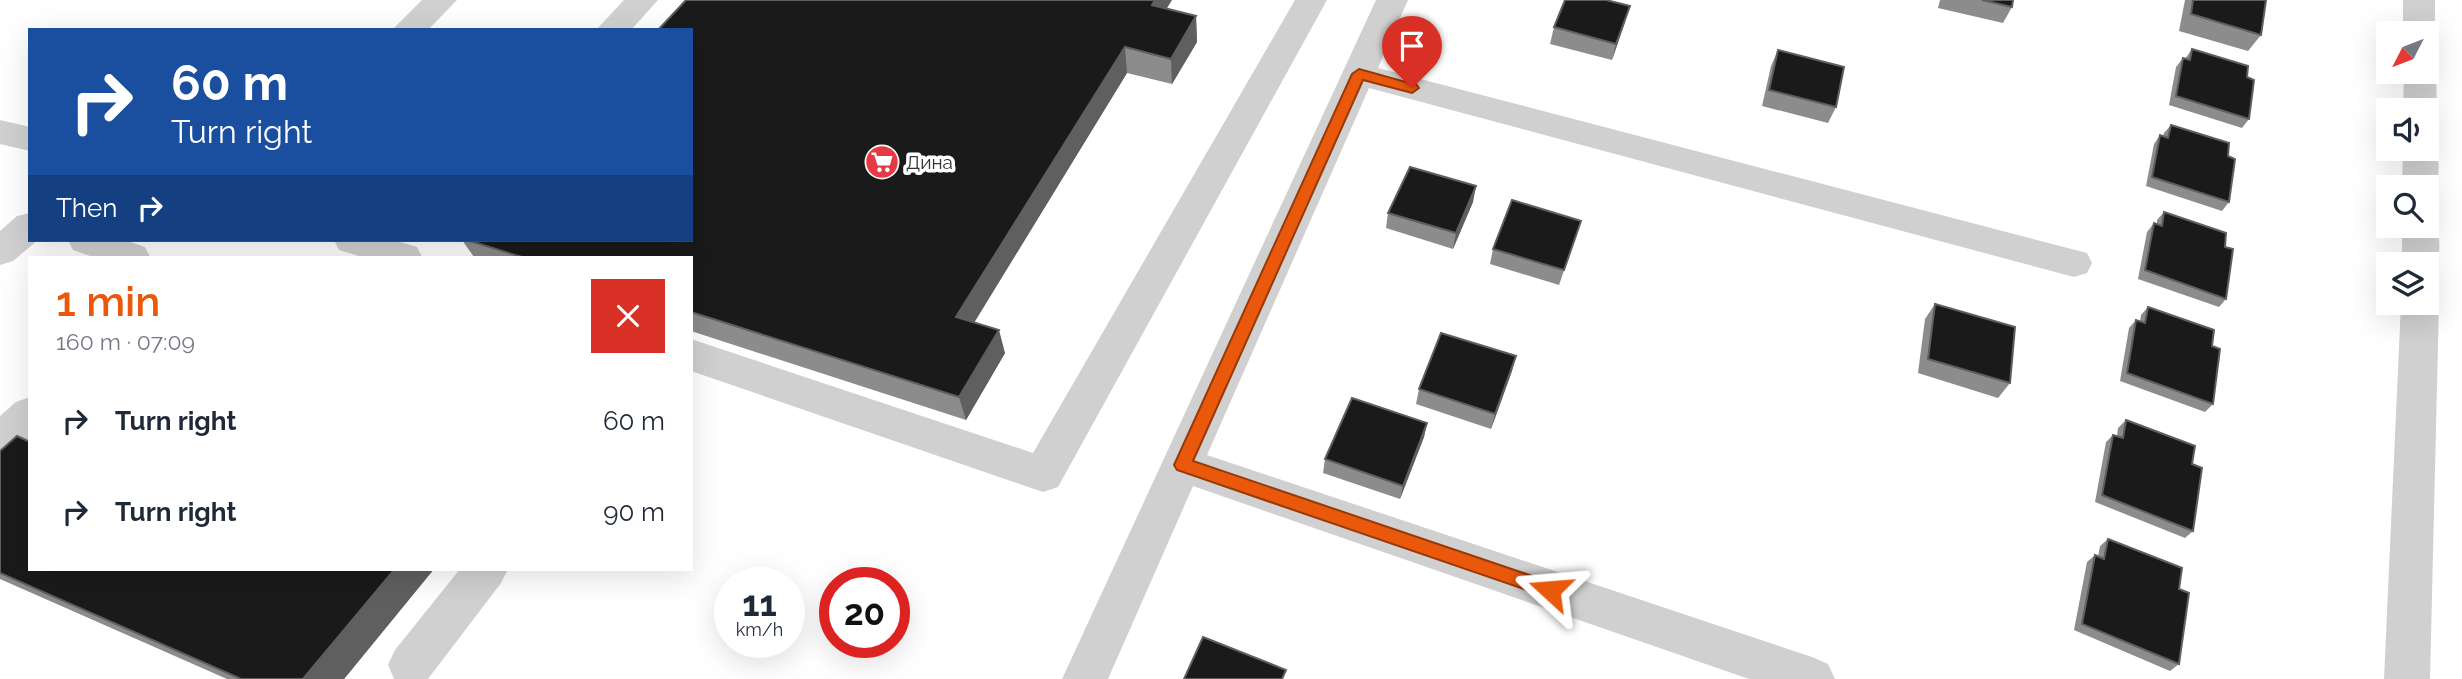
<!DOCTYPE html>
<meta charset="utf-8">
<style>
:root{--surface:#fff;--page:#f6f6f7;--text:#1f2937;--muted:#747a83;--accent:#ea580c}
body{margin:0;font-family:Raleway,sans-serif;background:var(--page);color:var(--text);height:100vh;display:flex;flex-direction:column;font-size:26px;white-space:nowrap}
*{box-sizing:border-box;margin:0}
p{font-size:23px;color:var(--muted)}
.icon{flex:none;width:38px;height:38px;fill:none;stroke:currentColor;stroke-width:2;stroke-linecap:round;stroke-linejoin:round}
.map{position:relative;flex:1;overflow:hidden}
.details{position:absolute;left:28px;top:256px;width:665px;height:315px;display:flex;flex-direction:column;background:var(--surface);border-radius:0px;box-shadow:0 7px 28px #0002}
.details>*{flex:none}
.top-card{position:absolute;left:28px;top:28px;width:665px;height:214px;border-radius:0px;box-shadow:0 7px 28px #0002;background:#1a4fa0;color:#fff;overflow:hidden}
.needle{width:46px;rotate:228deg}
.fabs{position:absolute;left:2376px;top:21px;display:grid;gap:14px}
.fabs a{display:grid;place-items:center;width:63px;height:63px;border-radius:0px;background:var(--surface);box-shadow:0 7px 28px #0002;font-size:35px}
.speed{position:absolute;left:714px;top:567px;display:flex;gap:14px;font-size:35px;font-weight:700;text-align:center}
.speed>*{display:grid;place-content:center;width:91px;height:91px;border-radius:50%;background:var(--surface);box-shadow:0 7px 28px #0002;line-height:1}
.speed small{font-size:18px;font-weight:400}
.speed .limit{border:10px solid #d22;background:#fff;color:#111}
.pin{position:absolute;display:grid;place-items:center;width:60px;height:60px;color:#fff;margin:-72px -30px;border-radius:50% 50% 50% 0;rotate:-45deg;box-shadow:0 0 7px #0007}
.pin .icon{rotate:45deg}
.me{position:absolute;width:77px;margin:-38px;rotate:289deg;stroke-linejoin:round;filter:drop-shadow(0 0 5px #0008)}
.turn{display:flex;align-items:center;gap:24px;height:147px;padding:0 28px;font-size:32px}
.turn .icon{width:91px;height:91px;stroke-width:2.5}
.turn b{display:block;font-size:49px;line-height:60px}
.then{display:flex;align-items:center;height:66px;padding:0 28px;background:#0003;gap:14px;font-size:26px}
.round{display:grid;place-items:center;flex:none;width:74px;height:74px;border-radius:0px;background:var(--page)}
.headline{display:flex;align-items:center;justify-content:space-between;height:119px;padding:0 28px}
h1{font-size:42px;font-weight:600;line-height:52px;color:var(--accent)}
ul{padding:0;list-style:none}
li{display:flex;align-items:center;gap:21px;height:91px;padding:0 28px}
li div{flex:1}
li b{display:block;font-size:26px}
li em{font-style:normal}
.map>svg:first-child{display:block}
</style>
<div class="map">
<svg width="2462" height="679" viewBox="0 0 2462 679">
<rect width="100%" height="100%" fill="#fff"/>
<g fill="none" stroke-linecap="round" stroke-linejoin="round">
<g fill="#d0d0d0" fill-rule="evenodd">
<path d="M422 0H457L428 30H392Z"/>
<path d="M624 0H658L631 30H596Z"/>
<path d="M1295 0H1327L1058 487 1043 492 691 371V339L1033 453Z"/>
<path d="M1376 0H1408L1378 68 2087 253 2092 263 2087 273 2074 277 1369 88 1207 455 1812 657 1828 664 1835 679H1749L1193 486 1108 679H1062Z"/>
<path d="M2403 0H2435V33L2430 40 2427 41V33H2403Z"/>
<path d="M2427 63 2436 72 2437 110 2427 120V110H2403L2404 72H2427Z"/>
<path d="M0 120 30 127V151L0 144Z"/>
<path d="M2427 139 2432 140C2441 155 2441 181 2432 196L2427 198V187H2402L2403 149H2427Z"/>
<path d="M30 213V240H38L13 261 0 265V231L17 216Z"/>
<path d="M2427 215 2433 216C2441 232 2442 258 2433 274L2427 276V264H2402V226H2427Z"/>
<path d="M68 240H125L145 247 150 257H93L73 250Z"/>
<path d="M334 240H394L417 247 422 257H362L339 250Z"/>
<path d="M2427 291 2433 293 2439 303 2430 679H2384L2401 303H2427Z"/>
<path d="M30 397V439L14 453 0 458V416L16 402Z"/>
<path d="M460 569H508L501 583 428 679H394L388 665 395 650Z"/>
</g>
</g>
<g fill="#8c8c8c">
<path d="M1940 0H2013L2012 7 2003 23 1938 8Z"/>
<path d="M2185 0H2266L2261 35 2248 51 2179 31Z"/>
<path d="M1167 9 1196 16 1197 42 1172 84 1127 73 974 322 1005 353 966 420 691 331V257H474L462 240H691Z"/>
<path d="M1625 22 1612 60 1550 44 1554 27Z"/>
<path d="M2192 49 2247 77 2249 119 2242 128 2169 105 2176 67 2183 58 2185 59Z"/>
<path d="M1778 50 1836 107 1828 123 1762 106 1771 66Z"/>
<path d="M2171 125 2228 156 2229 202 2222 211 2146 186 2154 144 2160 135 2163 136 2164 133Z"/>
<path d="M1473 202 1453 249 1386 228 1388 213Z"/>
<path d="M2164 212 2225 247 2226 299 2219 307 2138 279 2147 232 2154 223 2157 224V220Z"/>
<path d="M1581 221 1559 285 1490 264 1493 249Z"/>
<path d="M1935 304 2010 383 1998 398 1918 373 1925 319Z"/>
<path d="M2148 307 2212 346 2213 404 2205 412 2120 381 2129 328 2136 320 2140 321 2141 315Z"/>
<path d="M1512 371 1491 429 1416 404 1419 389Z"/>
<path d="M2126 420 2192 464 2193 531 2185 538 2095 502 2106 442 2113 435 2117 436 2118 428Z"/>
<path d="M1427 423 1424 437 1400 499 1323 473 1325 459Z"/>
<path d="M0 451 30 569H434L344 679H227L0 579Z"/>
<path d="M2108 539 2179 589V664L2170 671 2074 630 2087 562 2095 555 2098 557 2100 546Z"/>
</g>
<g fill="#5f5f5f">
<path d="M1155 0H1172L1153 31 1152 5Z"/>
<path d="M1630 6 1625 22 1612 60 1616 44Z"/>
<path d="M1196 16 1197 42 1172 84 1171 59Z"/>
<path d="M1125 47 1127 73 963 341 956 317Z"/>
<path d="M1476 186 1473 202 1453 249 1456 233Z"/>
<path d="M999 330 1005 353 966 420 959 397Z"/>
<path d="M1516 356 1512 371 1491 429 1495 414Z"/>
<path d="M1427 423 1424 437 1400 499 1403 486Z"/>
<path d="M395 569H434L344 679H303Z"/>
</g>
<g fill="#1a1a1a" stroke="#5f5f5f" stroke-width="2">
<path d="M686 0H1155L1152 5 1196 16 1171 59 1125 47 956 317 999 330 959 397 691 312V257H522L467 240H691V30H658Z"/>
<path d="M1565 0H1606L1630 6 1616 44 1554 27Z"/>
<path d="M1982 0H2013L2012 7Z"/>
<path d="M2193 0H2266L2261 35 2191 14Z"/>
<path d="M2192 49 2248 66 2247 77 2254 80 2249 119 2176 96 2183 58 2190 60Z"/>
<path d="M1778 50 1844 67 1836 107 1769 90Z"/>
<path d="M2171 125 2229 143 2228 156 2235 159 2229 202 2152 177 2160 135 2168 138Z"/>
<path d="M1410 167 1476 186 1456 233 1388 213Z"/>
<path d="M1512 200 1581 221 1564 270 1493 249Z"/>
<path d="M2164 212 2226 233 2225 247 2233 249 2226 299 2145 270 2154 223 2162 226Z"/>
<path d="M1935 304 2015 327 2010 383 1928 359Z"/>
<path d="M2148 307 2214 330 2212 346 2220 349 2213 404 2127 373 2136 320 2145 323Z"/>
<path d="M1441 333 1516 356 1495 414 1419 389Z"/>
<path d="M1352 398 1427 423 1403 486 1325 459Z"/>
<path d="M2126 420 2195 446 2192 464 2202 468 2193 531 2102 495 2113 435 2123 438Z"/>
<path d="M17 436 30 442V569H395L303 679H241L0 573V451Z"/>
<path d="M2108 539 2182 568 2179 589 2189 593 2179 664 2082 624 2095 555 2104 559Z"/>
<path d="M1203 637 1286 670 1282 679H1184Z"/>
</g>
<path fill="#ea580c" stroke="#983908" stroke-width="2" d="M1359 69 1417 85 1419 88 1412 93 1363 80 1193 461 1556 584 1559 590 1556 595 1550 598 1177 470 1174 465 1352 74Z"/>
<defs>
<g id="supermarket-disc" transform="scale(1.75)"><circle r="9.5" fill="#e63946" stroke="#fff"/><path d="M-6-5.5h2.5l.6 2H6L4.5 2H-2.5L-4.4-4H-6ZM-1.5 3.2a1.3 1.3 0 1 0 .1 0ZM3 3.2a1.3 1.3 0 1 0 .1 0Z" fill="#fff"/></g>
</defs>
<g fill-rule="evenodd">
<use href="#supermarket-disc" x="882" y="162"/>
</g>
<g text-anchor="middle" stroke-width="7" stroke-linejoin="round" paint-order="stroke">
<g font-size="19" fill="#333" stroke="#fff" text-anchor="start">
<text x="906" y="169">Дина</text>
</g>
</g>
</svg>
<div class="fabs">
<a><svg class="needle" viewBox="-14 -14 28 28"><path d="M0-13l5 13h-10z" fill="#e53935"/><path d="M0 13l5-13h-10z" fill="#747a83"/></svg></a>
<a><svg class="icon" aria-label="sound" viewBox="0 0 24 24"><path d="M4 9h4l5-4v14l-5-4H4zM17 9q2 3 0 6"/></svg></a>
<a><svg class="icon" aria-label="search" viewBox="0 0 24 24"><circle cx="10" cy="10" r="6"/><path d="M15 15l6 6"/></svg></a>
<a><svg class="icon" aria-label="layers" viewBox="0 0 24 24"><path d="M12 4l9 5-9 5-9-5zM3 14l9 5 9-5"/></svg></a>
</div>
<div class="speed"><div>11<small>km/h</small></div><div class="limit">20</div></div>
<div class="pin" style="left:1412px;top:88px;background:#d93025"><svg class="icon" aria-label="arrive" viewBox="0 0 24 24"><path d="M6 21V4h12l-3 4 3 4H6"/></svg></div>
<svg class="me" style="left:1550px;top:590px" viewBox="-20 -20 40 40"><path d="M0-17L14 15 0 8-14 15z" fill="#ea580c" stroke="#fff" stroke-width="4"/></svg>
<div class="top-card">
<div class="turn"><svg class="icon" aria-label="right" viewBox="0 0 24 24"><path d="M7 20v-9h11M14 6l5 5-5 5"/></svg><div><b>60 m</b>Turn right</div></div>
<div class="then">Then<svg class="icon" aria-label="right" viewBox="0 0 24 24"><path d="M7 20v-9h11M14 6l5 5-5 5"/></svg></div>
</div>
<section class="details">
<div class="headline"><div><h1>1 min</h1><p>160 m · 07:09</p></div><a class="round" style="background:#d93025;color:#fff"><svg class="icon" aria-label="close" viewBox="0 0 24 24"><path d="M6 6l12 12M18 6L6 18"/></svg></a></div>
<ul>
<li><svg class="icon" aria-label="right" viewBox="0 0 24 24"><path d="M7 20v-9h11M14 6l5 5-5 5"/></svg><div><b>Turn right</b></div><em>60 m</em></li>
<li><svg class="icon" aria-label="right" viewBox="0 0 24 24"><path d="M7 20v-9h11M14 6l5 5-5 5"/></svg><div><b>Turn right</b></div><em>90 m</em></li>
</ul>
</section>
</div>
